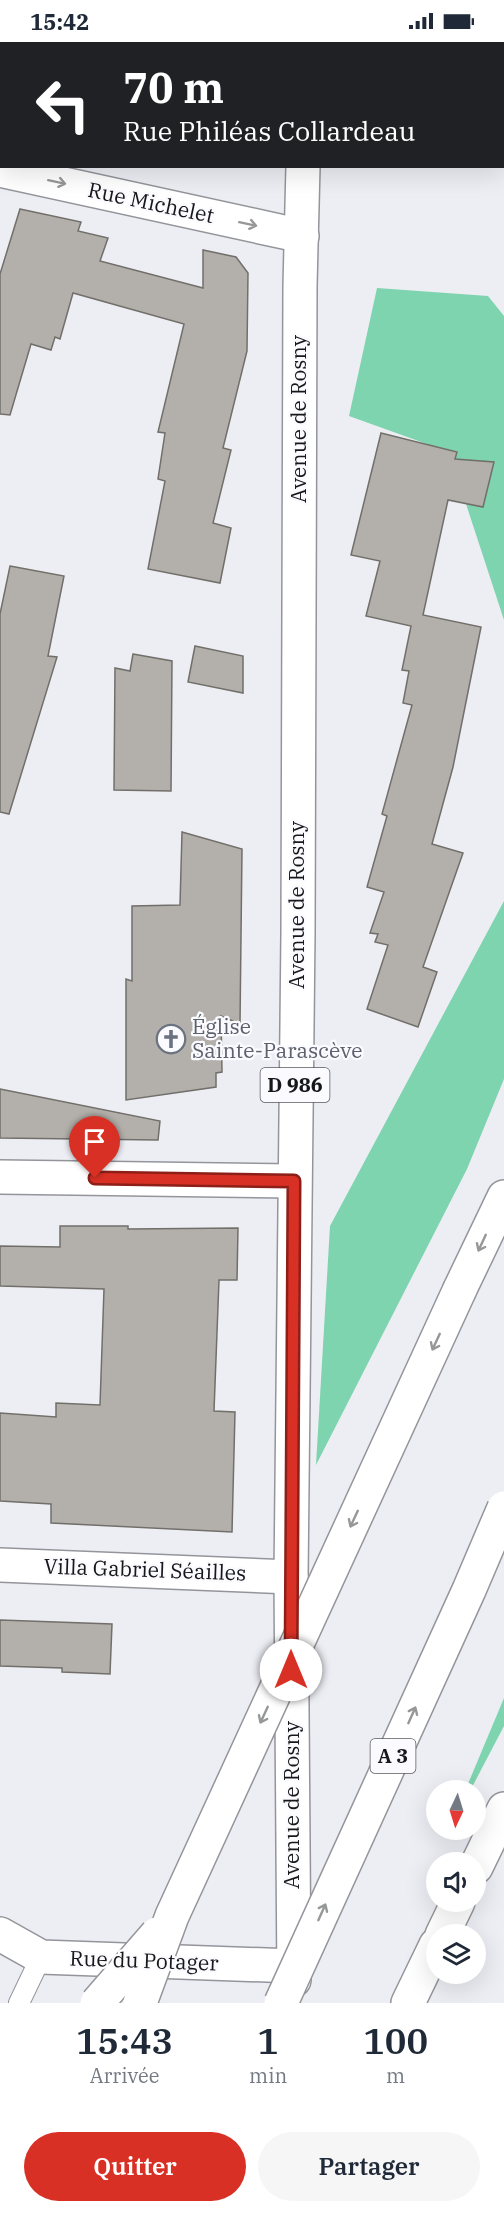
<!DOCTYPE html>
<html lang="fr">
<meta charset="utf-8">
<style>
:root{--surface:#fff;--page:#f6f6f7;--text:#1f2937;--muted:#747a83;--accent:#d93025}
body{margin:0;font-family:"IBM Plex Serif",serif;background:var(--page);color:var(--text);height:100vh;display:flex;flex-direction:column;font-size:22px;white-space:nowrap}
*{box-sizing:border-box;margin:0}
p{font-size:20px;color:var(--muted)}
.icon{flex:none;width:33px;height:33px;fill:none;stroke:currentColor;stroke-width:2;stroke-linecap:round;stroke-linejoin:round}
.map{position:relative;height:1961px;overflow:hidden}
.sheet{display:flex;flex-direction:column;background:var(--surface);flex:1}
.sheet>*{flex:none}
.hud{position:absolute;left:0px;top:0px;width:504px;height:126px;box-shadow:0 6px 24px #0002;background:#202124;color:#fff;overflow:hidden}
.needle{width:39px;rotate:184deg}
.fabs{position:absolute;left:426px;top:1738px;display:grid;gap:12px}
.fabs a{display:grid;place-items:center;width:60px;height:60px;border-radius:50%;background:var(--surface);box-shadow:0 6px 24px #0002;font-size:30px}
.pin{position:absolute;display:grid;place-items:center;width:51px;height:51px;color:#fff;margin:-62px -26px;border-radius:50% 50% 50% 0;rotate:-45deg;box-shadow:0 0 6px #0007}
.pin .icon{rotate:45deg}
.me{position:absolute;width:66px;margin:-33px;rotate:0deg;stroke-linejoin:round;filter:drop-shadow(0 0 4px #0008)}
.turn{display:flex;align-items:center;gap:21px;height:126px;padding:0 24px;font-size:27px}
.turn .icon{width:78px;height:78px;stroke-width:2.5}
.turn b{display:block;font-size:42px;line-height:51px}
.eta{display:flex;justify-content:space-evenly;align-items:center;height:102px;text-align:center}
.eta b{font-size:36px;font-weight:600;line-height:42px}
.cta{display:flex;gap:12px;margin-top:auto;padding:12px 24px}
.cta a{flex:1;height:69px;border-radius:36px;background:var(--accent);color:#fff;font-size:24px;font-weight:600;line-height:69px;text-align:center}
.cta a+a{background:var(--page);color:var(--text)}
.status{display:flex;justify-content:space-between;align-items:center;height:42px;padding:0 30px;background:var(--surface);direction:ltr}
.status svg{height:16px;fill:currentColor}
.map>svg:first-child{display:block}
</style>
<div class="status"><b>15:42</b><svg viewBox="0 0 49 12"><path d="M0 12V9h3v3zM5 12V6h3v6zM10 12V3h3v9zM15 12V0h3v12zM26 1h20v11H26zM47 4h2v5h-2z"/></svg></div>
<div class="map">
<svg width="504" height="1961" viewBox="0 0 504 1961">
<rect width="100%" height="100%" fill="#edeef4"/>
<g fill="#7dd4ae">
<path d="M377 246 488 254 504 274V578L449 410 349 374Z"/>
<path d="M504 859V1037L467 1127 316 1423 330 1184Z"/>
<path d="M504 1656V1684L470 1749H465Z"/>
</g>
<g fill="#b3b0ab" stroke="#726f6a" stroke-width="1.5">
<path d="M20 167 81 180 78 189 108 196 100 219 203 246V208L236 215 248 231 247 309 223 406 231 408 213 481 231 486 220 541 148 527 165 439 158 437 165 391 158 390 184 282 73 251 60 297 55 295 51 308 31 302 10 373 0 372V232Z"/>
<path d="M381 391 457 410 455 417 494 420 483 465 448 458 423 573 481 585 453 725 432 802 463 811 423 925 437 930 418 985 367 967 388 903 375 900 378 892 370 891 384 850 367 845 387 774 382 772 412 663 403 661 409 629 402 628 411 584 366 574 380 519 351 513Z"/>
<path d="M10 524 64 534 48 614 57 615 9 772 0 770V572Z"/>
<path d="M195 604 243 614V651L188 640Z"/>
<path d="M133 612 172 619 171 749 114 748 115 626 130 629Z"/>
<path d="M182 790 242 807 240 982 221 974 222 1030 216 1031V1045L126 1058V937L132 939V864L180 863Z"/>
<path d="M0 1047 160 1079 158 1098 0 1096Z"/>
<path d="M60 1184H128V1187L238 1186 237 1238H219L214 1369 235 1370 232 1490 51 1481V1462L0 1459V1371L56 1375V1361L100 1363 104 1247 0 1244V1204L60 1205Z"/>
<path d="M0 1578 112 1582 110 1632 62 1630V1626L0 1624Z"/>
</g>
<g fill="none" stroke-linecap="round" stroke-linejoin="round">
<g stroke="#94959b" stroke-width="22">
<path id="lane" d="M19 1961 41 1915"/>
</g>
<g stroke="#94959b" stroke-width="36">
<g id="street">
<path d="M0 128 302 194"/>
<path d="M0 1135 294 1139"/>
<path d="M0 1523 291 1535"/>
<path d="M476 1825 504 1767"/>
<path d="M0 1892 41 1915 294 1924"/>
<path d="M442 1893 458 1860"/>
<path d="M408 1961 436 1903"/>
</g>
</g>
<g stroke="#94959b" stroke-width="36">
<g id="primary">
<path d="M305 2V0"/>
<path d="M294 1938 291 1535 298 891 300 244 303 124"/>
</g>
</g>
<g stroke="#94959b" stroke-width="36">
<path id="highway" d="M460 1247 504 1155"/>
</g>
<use href="#lane" stroke="#fff" stroke-width="20"/>
<use href="#street" stroke="#fff" stroke-width="33"/>
<use href="#primary" stroke="#fff" stroke-width="33"/>
<use href="#highway" stroke="#fff" stroke-width="33"/>
<g stroke="#94959b" stroke-width="36" stroke-linecap="butt">
<g id="highway-bridge">
<path d="M97 1961 157 1892"/>
<path d="M140 1961 172 1874 460 1247"/>
<path d="M281 1961 469 1548 504 1466"/>
</g>
</g>
<use href="#highway-bridge" stroke="#fff" stroke-width="33"/>
</g>
<defs><path id="oneway-shaft" d="M-6 0H5M1.5-3L5.5 0L1.5 3" fill="none" stroke-width="1.6" stroke-linecap="round" stroke-linejoin="round" transform="scale(1.5)"/></defs>
<g stroke="#969798">
<use href="#oneway-shaft" transform="translate(57 140) rotate(12)"/>
<use href="#oneway-shaft" transform="translate(248 182) rotate(12)"/>
<use href="#oneway-shaft" transform="translate(482 1201) rotate(115)"/>
<use href="#oneway-shaft" transform="translate(436 1300) rotate(115)"/>
<use href="#oneway-shaft" transform="translate(354 1477) rotate(115)"/>
<use href="#oneway-shaft" transform="translate(264 1673) rotate(115)"/>
<use href="#oneway-shaft" transform="translate(412 1673) rotate(-66)"/>
<use href="#oneway-shaft" transform="translate(322 1870) rotate(-66)"/>
</g>
<g fill="none" stroke-linecap="round" stroke-linejoin="round">
<g stroke="#8d1f18" stroke-width="15">
<path id="route" d="M95 1136 294 1139 291 1628"/>
</g>
<use href="#route" stroke="#d93025" stroke-width="10"/>
</g>
<defs>
<g id="church-ring" transform="scale(1.5)"><circle r="9.5" fill="#fbfbff" stroke="#6b7280" stroke-width="1.5"/><path d="M-1.2-6h2.4v3.5h3.3v2.4h-3.3V6h-2.4V-.1h-3.3v-2.4h3.3Z" fill="#6b7280"/></g>
</defs>
<g fill-rule="evenodd">
<use href="#church-ring" x="171" y="997"/>
</g>
<g text-anchor="middle" stroke-width="4.5" stroke-linejoin="round" paint-order="stroke">
<g fill="#fbfbff" stroke="#5b5b5e" stroke-width="1.5">
<rect x="260.5" y="1026" width="69" height="34" rx="4.5"/>
<rect x="370.5" y="1697" width="45" height="34" rx="4.5"/>
</g>
<g font-size="20" font-weight="bold" fill="#161719">
<text x="295" y="1050">D 986</text>
<text x="393" y="1721">A 3</text>
</g>
<g font-size="21" fill="#161719" stroke="#fbfbff">
<text transform="translate(151 161) rotate(12)" y="7">Rue Michelet</text>
<text transform="translate(299 377) rotate(-90)" y="7">Avenue de Rosny</text>
<text transform="translate(297 863) rotate(-90)" y="7">Avenue de Rosny</text>
<text transform="translate(145 1528) rotate(2)" y="7">Villa Gabriel Séailles</text>
<text transform="translate(292 1763) rotate(-90)" y="7">Avenue de Rosny</text>
<text transform="translate(144 1919) rotate(2)" y="7">Rue du Potager</text>
</g>
<g font-size="21" fill="#5b616d" stroke="#fbfbff" text-anchor="start">
<text x="192" y="992">Église<tspan x="192" dy="24">Sainte-Parascève</tspan></text>
</g>
</g>
</svg>
<div class="fabs">
<a><svg class="needle" viewBox="-14 -14 28 28"><path d="M0-13l5 13h-10z" fill="#e53935"/><path d="M0 13l5-13h-10z" fill="#747a83"/></svg></a>
<a><svg class="icon" aria-label="sound" viewBox="0 0 24 24"><path d="M4 9h4l5-4v14l-5-4H4zM17 9q2 3 0 6"/></svg></a>
<a><svg class="icon" aria-label="layers" viewBox="0 0 24 24"><path d="M12 4l9 5-9 5-9-5zM3 14l9 5 9-5"/></svg></a>
</div>
<div class="pin" style="left:95px;top:1136px;background:#d93025"><svg class="icon" aria-label="arrive" viewBox="0 0 24 24"><path d="M6 21V4h12l-3 4 3 4H6"/></svg></div>
<svg class="me" style="left:291px;top:1628px" viewBox="-20 -20 40 40"><circle r="19" fill="#fff"/><path d="M0-13L10 11 0 6-10 11z" fill="#d93025"/></svg>
<div class="hud">
<div class="turn"><svg class="icon" aria-label="left" viewBox="0 0 24 24"><path d="M17 20v-9H6M10 6l-5 5 5 5"/></svg><div><b>70 m</b>Rue Philéas Collardeau</div></div>
</div>
</div>
<section class="sheet">
<div class="eta">
<div><b>15:43</b><p>Arrivée</p></div>
<div><b>1</b><p>min</p></div>
<div><b>100</b><p>m</p></div>
</div>
<div class="cta"><a>Quitter</a><a>Partager</a></div>
</section>
